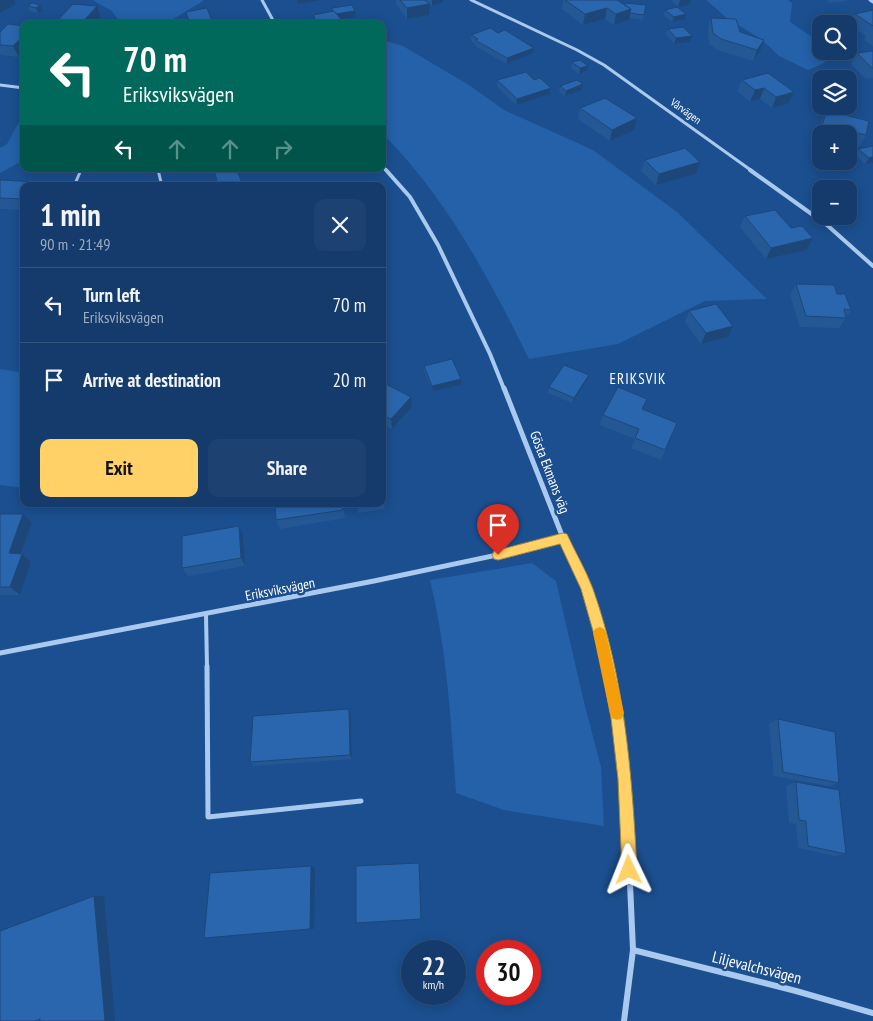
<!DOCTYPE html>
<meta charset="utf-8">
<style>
:root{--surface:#143b6b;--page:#1d4271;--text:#f1f3f6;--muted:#9dadc1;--line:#33557e;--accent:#ffd166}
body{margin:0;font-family:"PT Sans Narrow",sans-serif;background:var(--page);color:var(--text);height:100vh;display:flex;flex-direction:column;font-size:19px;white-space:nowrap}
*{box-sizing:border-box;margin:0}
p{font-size:16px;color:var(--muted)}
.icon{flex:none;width:28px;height:28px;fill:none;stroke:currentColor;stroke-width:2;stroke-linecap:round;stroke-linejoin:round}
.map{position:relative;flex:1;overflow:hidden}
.panel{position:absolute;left:20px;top:182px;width:366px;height:325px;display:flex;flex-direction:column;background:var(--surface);border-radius:10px;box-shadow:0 2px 12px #0003,0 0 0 1px var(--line)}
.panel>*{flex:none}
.banner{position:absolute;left:20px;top:20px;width:366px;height:152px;border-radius:10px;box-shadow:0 2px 12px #0003,0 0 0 1px var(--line);background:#00695c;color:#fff;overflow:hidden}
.buttons{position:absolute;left:812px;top:15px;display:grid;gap:10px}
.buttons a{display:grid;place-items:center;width:45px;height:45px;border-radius:10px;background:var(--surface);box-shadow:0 2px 12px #0003,0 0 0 1px var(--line);font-size:25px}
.speed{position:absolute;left:401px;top:940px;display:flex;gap:10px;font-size:25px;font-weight:700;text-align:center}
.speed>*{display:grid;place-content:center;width:65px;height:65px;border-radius:50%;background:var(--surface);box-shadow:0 2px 12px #0003,0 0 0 1px var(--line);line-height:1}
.speed small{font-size:12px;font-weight:400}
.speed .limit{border:8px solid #d22;background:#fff;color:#111}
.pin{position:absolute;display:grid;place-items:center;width:42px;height:42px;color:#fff;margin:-51px -21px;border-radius:50% 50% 50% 0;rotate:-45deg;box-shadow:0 0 5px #0007}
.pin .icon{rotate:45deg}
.me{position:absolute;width:55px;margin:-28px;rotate:358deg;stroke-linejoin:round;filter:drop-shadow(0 0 4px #0008)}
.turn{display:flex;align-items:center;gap:18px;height:105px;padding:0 20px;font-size:22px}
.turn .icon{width:65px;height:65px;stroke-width:2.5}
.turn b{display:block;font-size:35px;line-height:42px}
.lanes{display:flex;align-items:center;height:48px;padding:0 20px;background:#0003;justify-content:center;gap:25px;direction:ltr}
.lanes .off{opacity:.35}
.round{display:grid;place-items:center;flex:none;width:52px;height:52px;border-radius:10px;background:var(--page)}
.summary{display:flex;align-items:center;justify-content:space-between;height:85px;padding:0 20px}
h1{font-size:30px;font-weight:700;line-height:38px}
.primary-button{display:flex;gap:10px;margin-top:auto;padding:10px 20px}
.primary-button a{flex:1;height:58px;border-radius:10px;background:var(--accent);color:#111;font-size:20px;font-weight:700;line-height:58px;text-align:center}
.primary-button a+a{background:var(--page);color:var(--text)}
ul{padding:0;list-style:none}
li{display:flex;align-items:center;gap:15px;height:75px;padding:0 20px;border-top:1px solid var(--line)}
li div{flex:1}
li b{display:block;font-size:19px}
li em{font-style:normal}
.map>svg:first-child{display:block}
</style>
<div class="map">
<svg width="873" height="1021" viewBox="0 0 873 1021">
<rect width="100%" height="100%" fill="#1b4f8f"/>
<g fill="#2461a8">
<path d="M92 0H203V1L165 24H121L112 11Z"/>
<path d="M706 0H788L792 3 790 22 821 43V51H832L835 54 822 64 808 70 779 56 761 39 727 18Z"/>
<path d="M382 40 403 46 469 85 504 110 593 150 677 212 767 299 705 301 618 344 529 359C490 280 446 197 383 134Z"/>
<path d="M24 113V160L0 173V148L7 144Z"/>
<path d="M0 369 24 373V488L0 485Z"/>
<path d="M532 563 556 581 584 702 601 767 604 826 504 810 456 793C451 722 447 650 430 580Z"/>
</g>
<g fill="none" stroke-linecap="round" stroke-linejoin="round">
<g stroke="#a9c9ee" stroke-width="2.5">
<path d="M158 169 159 171"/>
<path d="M80 171 81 169"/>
</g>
<g stroke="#a9c9ee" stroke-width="3">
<path d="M158 170 162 186"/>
<path d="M74 186 81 170"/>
</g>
<path stroke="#a9c9ee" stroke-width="4" d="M206 615 207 667"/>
<path stroke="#a9c9ee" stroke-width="5" d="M207 666 208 817 361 801"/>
<g stroke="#a9c9ee" stroke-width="3">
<path d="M262 0 275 24"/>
<path d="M471 0 577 50 604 65 752 171"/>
<path d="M870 0 873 2"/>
<path d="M0 85 24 88"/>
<path d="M382 166 387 171"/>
</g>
<g stroke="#a9c9ee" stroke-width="4">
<path d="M386 170 410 197 438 245 490 354 504 389"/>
<path d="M750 170 827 225 873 266"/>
</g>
<g stroke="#a9c9ee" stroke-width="5">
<path d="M504 388 563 538 587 589 608 667"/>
<path d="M0 653 374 581 516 551 563 538"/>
</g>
<g stroke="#a9c9ee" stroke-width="6">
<path d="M607 666 618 718 627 817 633 950 624 1021"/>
<path d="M633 950 796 991 873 1013"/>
</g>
</g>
<g fill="#245895">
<path d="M396 0H443V2L432 6 428 3 429 15 407 19 396 4Z"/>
<path d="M563 0H617L625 5H646L643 20 629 18V20L614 25 605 19 583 25 562 9Z"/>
<path d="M671 0H691L689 5 678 7Z"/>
<path d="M826 0H847V1L829 3Z"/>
<path d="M32 3 43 11 38 13 30 11 28 6Z"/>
<path d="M97 6 101 17 95 24H57L56 22Z"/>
<path d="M665 10 686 14 685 19 672 22 664 16Z"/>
<path d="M873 10V46L864 40 866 36 850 25 855 14Z"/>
<path d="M711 18 740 32 760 51 753 61 718 50 709 44 708 28Z"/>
<path d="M8 24 19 57 0 55V32Z"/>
<path d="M668 29 690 42 674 44 666 34Z"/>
<path d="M498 33 534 48 533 53 507 64 475 46V43L471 41V35Z"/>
<path d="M873 51V78L866 79 851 64 857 53Z"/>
<path d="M572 62 588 66 587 71 579 74 571 68Z"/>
<path d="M497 80H534L551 88 550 94 516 105 497 86Z"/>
<path d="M742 80 794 92 789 103 772 108 760 99 750 102 737 91Z"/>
<path d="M560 86 582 90 565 96 559 92Z"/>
<path d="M580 108 637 118 634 130 610 141 578 119Z"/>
<path d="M827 111 866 135 860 146 849 143V134H821V137L817 136 821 122Z"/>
<path d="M858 149 873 163 865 164 855 154Z"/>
<path d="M645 160 700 162 696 174 656 185 641 171Z"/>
<path d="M0 180 24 186V210L0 209Z"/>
<path d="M745 216 791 228 813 238 807 250 766 259 740 227Z"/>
<path d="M796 284 837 294 851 310 839 328 800 327 790 295Z"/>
<path d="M689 311 733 326 728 337 701 344 685 322Z"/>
<path d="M424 366 461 385 433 391 424 371Z"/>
<path d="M589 375 587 380 572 403 548 393 549 387Z"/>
<path d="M382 382 412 407 392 429 382 424Z"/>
<path d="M643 410 665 450 661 460 631 448 635 439 600 425 603 415Z"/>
<path d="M382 492 385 509 358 513 356 504Z"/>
<path d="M343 504 345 518 280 529 276 520Z"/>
<path d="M0 514 32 523 21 554 31 562 20 595H0Z"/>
<path d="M239 526 243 535 245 566 188 576 182 568Z"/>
<path d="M349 709 351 715 352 759 254 766 250 762Z"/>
<path d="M778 719 839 783 829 786 774 776 769 724Z"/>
<path d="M796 782 846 854 835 856 798 848 796 824 789 823 786 786Z"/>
</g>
<g fill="#1d4779">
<path d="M0 0H14L16 4 0 13Z"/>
<path d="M297 0H321L298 4Z"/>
<path d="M432 0H443V2L432 6Z"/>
<path d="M680 0H691L689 5 678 7Z"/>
<path d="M429 4V15L407 19V8Z"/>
<path d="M40 5 43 11 38 13 36 8Z"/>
<path d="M97 6 101 17 95 24H81Z"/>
<path d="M607 8 605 19 583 25 585 14Z"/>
<path d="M631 9 629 20 614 25 616 14Z"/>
<path d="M355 11 356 17 335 20V14Z"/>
<path d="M686 14 685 19 672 22 674 17Z"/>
<path d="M24 36V52L19 57 13 46Z"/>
<path d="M692 36 690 42 674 44 676 38Z"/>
<path d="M764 40 760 51 753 61 757 50Z"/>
<path d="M534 48 533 53 507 64V58Z"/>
<path d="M588 66 587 71 579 74 580 68Z"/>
<path d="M583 84 582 90 565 96 566 91Z"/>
<path d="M551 88 550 94 516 105 517 99Z"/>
<path d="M764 88 760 99 750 102 755 90Z"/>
<path d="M794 92 789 103 772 108 776 97Z"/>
<path d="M637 118 634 130 610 141 612 130Z"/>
<path d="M873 157V163L865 164 869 158Z"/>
<path d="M700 162 696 174 656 185 659 174Z"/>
<path d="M38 182 41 186H36Z"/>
<path d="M813 238 807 250 766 259 771 248Z"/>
<path d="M733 326 728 337 701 344 706 333Z"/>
<path d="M589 375 587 380 572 403 574 398Z"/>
<path d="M461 379V385L433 391 432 386Z"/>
<path d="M411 397 412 407 392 429 391 419Z"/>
<path d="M23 514 32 523 18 561 9 553Z"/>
<path d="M239 526 243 535 245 566 241 558Z"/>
<path d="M22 554 31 562 20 595 10 587Z"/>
<path d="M349 709 351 715 352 759 350 755Z"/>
<path d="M311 866 315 868 314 929H310Z"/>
<path d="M94 896H104L115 1021H105Z"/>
</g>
<g fill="#2a66ad" stroke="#1d4779">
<path d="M400 0H425L429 4 407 8Z"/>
<path d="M565 0H617L631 9 616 14 607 8 585 14Z"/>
<path d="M32 3 40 5 36 8 28 6Z"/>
<path d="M625 3 646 5 644 15 630 13 631 9 625 5Z"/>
<path d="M73 4 97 6 81 24 56 22Z"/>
<path d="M352 5 355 11 336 14 334 11 333 12 332 8Z"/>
<path d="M677 7 686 14 674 17 665 10Z"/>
<path d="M207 8 213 24H190L186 12Z"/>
<path d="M873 10V26L855 14Z"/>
<path d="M334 11 345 24H313L311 21 316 20 313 15Z"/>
<path d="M711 18 736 19 740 32 764 40 757 50 721 39 713 33Z"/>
<path d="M8 24 24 26V36L13 46 0 45V32Z"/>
<path d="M683 27 692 36 676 38 668 29Z"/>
<path d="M490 28 498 33 505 30 534 48 507 58 475 40 478 39 471 35Z"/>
<path d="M873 51V68H872L857 53Z"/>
<path d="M580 60 588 66 580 68 572 62Z"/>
<path d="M526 72 534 80 540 78 551 88 517 99 497 80Z"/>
<path d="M768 73 794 92 776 97 764 88 755 90 742 80Z"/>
<path d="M577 80 583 84 566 91 560 86Z"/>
<path d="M605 98 637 118 612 130 580 108Z"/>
<path d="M827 111 869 121 866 135 822 125Z"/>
<path d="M873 146V157L869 158 858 149Z"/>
<path d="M685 148 700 162 659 174 645 160Z"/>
<path d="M214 169H237L243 186H218Z"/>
<path d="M0 180 38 182 36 186H24V199L0 198Z"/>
<path d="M775 210 791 228 802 226 813 238 771 248 745 216Z"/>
<path d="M796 284 834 285 837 294H845L851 310 844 309 846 318 806 316Z"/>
<path d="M716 304 733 326 706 333 689 311Z"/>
<path d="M452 359 461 379 432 386 424 366Z"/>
<path d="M564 365 589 375 574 398 549 387Z"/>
<path d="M382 382 411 397 391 419 382 415Z"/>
<path d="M618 387 647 399 642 409 677 423 665 450 635 438 639 429 603 415Z"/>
<path d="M382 492 384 504 357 508 356 504H382Z"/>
<path d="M275 504H342L343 510 276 520Z"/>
<path d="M0 514H23L9 553 22 554 10 587H0Z"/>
<path d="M239 526 241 558 182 568V536Z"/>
<path d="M349 709 350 755 250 762 253 716Z"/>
<path d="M778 719 835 732 839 783 783 772Z"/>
<path d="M796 782 839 790 846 854 808 846 806 821 799 820Z"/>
<path d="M419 863 421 919 356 923V866Z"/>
<path d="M311 866 310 929 204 938 210 873Z"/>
<path d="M94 896 105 1021H40V1019L34 1021H0V931Z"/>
</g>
<path fill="#ffd166" stroke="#a68842" d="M563 533 567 534C575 552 586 570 593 589 625 679 632 775 637 870L634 875 629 877 624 875 622 870 618 779 611 718 597 645 581 589 560 544 498 560 494 559 492 555 494 551 498 550Z"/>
<path fill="#f59e0b" d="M600 627 604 629 606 633 624 713 622 718 617 720 612 718 610 713 593 633 595 629Z"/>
<g text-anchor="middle" stroke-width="5" stroke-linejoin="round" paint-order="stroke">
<g font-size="11" fill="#fff" stroke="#1b4f8f">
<text transform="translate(686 111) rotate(36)" y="4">Vårvägen</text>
</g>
<g font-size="14" fill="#fff" stroke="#1b4f8f">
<text transform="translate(550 472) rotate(69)" y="5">Gösta Ekmans väg</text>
<text transform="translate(280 589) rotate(-11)" y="5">Eriksviksvägen</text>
</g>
<g font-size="15" letter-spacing="1" fill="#fff" stroke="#1b4f8f">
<text x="638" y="384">ERIKSVIK</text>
</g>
<g font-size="16" fill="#fff" stroke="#1b4f8f">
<text transform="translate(757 967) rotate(14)" y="6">Liljevalchsvägen</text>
</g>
</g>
</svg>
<div class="buttons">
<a><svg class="icon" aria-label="search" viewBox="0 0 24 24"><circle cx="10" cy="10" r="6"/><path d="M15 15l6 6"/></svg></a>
<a><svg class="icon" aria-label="layers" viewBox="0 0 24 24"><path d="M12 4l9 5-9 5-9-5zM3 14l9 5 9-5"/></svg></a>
<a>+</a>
<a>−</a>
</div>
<div class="speed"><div>22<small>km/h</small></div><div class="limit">30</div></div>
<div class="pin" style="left:498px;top:555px;background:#d93025"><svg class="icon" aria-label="arrive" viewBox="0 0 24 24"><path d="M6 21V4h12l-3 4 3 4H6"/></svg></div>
<svg class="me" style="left:629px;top:870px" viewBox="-20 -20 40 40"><path d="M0-17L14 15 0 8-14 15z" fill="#ffd166" stroke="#fff" stroke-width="4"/></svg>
<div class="banner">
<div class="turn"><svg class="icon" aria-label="left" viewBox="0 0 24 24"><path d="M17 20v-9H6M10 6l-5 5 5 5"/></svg><div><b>70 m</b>Eriksviksvägen</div></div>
<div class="lanes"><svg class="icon" aria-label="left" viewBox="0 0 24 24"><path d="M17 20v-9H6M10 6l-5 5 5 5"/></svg><svg class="icon off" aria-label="ahead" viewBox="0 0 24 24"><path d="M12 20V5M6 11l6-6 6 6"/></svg><svg class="icon off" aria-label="ahead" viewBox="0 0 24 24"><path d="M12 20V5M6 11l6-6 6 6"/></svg><svg class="icon off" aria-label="right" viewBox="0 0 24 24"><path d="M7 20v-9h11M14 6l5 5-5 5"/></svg></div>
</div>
<section class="panel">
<div class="summary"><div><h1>1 min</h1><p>90 m · 21:49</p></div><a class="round"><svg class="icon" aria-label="close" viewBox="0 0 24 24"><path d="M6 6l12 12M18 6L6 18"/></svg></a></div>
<ul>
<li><svg class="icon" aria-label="left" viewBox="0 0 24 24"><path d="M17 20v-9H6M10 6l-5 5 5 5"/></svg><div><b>Turn left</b><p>Eriksviksvägen</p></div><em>70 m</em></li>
<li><svg class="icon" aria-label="arrive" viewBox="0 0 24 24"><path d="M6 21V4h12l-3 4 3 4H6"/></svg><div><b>Arrive at destination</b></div><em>20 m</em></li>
</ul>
<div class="primary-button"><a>Exit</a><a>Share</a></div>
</section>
</div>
